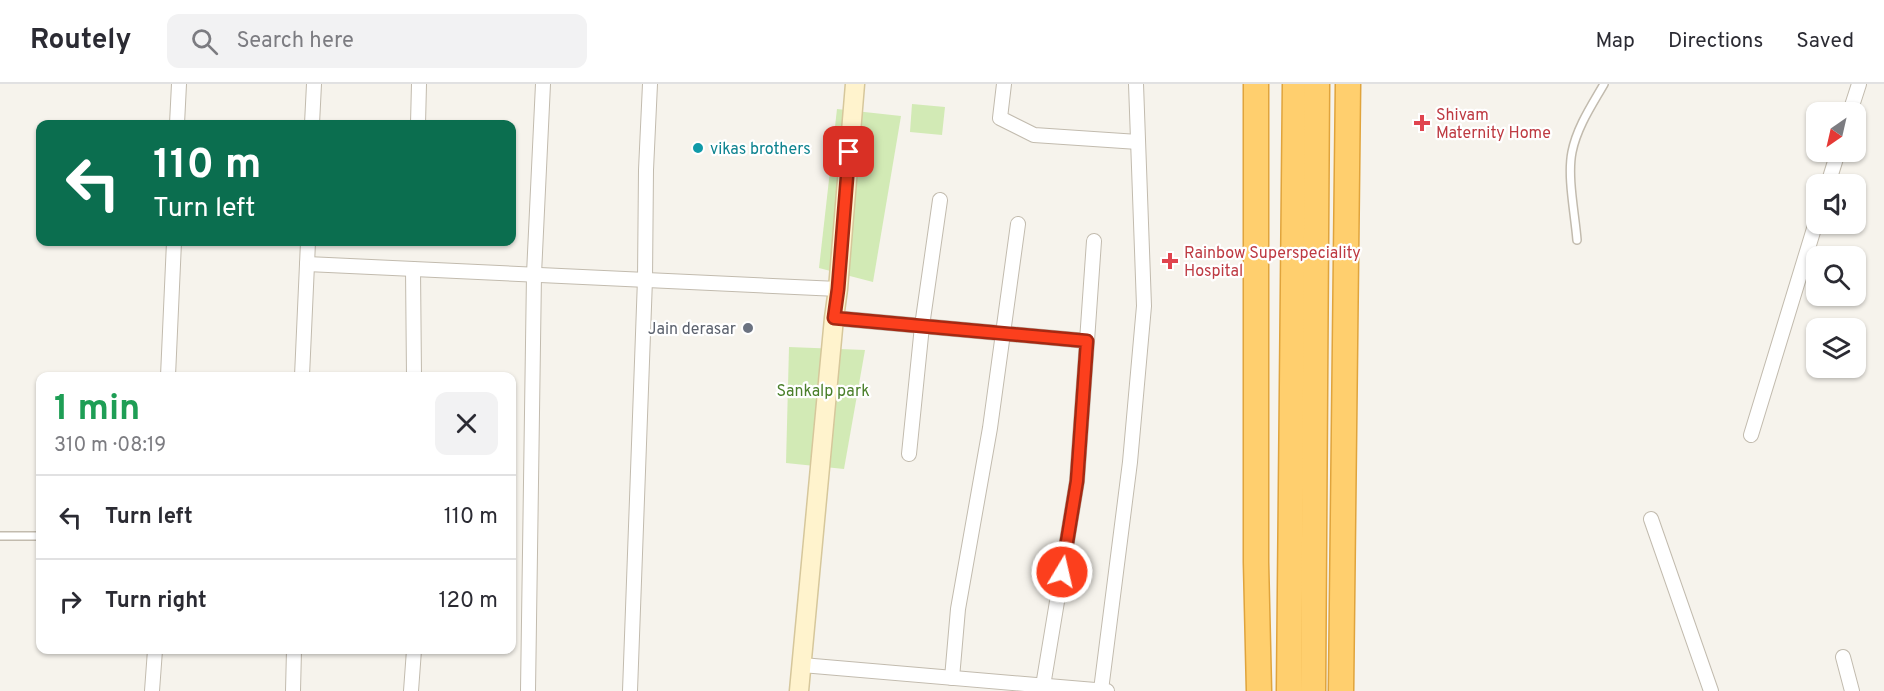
<!DOCTYPE html>
<meta charset="utf-8">
<style>
:root{--surface:#fff;--page:#f2f2f3;--text:#2b2b33;--muted:#7c7c81;--line:#e1e1e2}
body{margin:0;font-family:Overpass,sans-serif;background:var(--page);color:var(--text);height:100vh;display:flex;flex-direction:column;font-size:22px;white-space:nowrap}
*{box-sizing:border-box;margin:0}
p{font-size:20px;color:var(--muted)}
.icon{flex:none;width:33px;height:33px;fill:none;stroke:currentColor;stroke-width:2;stroke-linecap:round;stroke-linejoin:round}
.map{position:relative;flex:1;overflow:hidden}
.panel{position:absolute;left:36px;top:288px;width:480px;height:282px;display:flex;flex-direction:column;background:var(--surface);border-radius:12px;box-shadow:0 2px 4px #0004}
.panel>*{flex:none}
.top-card{position:absolute;left:36px;top:36px;width:480px;height:126px;border-radius:12px;box-shadow:0 2px 4px #0004;background:#0b6e4f;color:#fff;overflow:hidden}
.needle{width:39px;rotate:214deg}
.controls{position:absolute;left:1806px;top:18px;display:grid;gap:12px}
.controls a{display:grid;place-items:center;width:60px;height:60px;border-radius:12px;background:var(--surface);box-shadow:0 2px 4px #0004;font-size:30px}
.pin{position:absolute;display:grid;place-items:center;width:51px;height:51px;color:#fff;margin:-26px;border-radius:12px;box-shadow:0 3px 9px #0006}
.me{position:absolute;width:66px;margin:-33px;rotate:9deg;stroke-linejoin:round;filter:drop-shadow(0 0 4px #0008)}
.turn{display:flex;align-items:center;gap:21px;height:126px;padding:0 18px;font-size:27px}
.turn .icon{width:78px;height:78px;stroke-width:2.5}
.turn b{display:block;font-size:42px;line-height:51px}
.round{display:grid;place-items:center;flex:none;width:63px;height:63px;border-radius:12px;background:var(--page)}
.summary{display:flex;align-items:center;justify-content:space-between;height:102px;padding:0 18px}
h1{font-size:36px;font-weight:700;line-height:45px;color:#1e9e55}
ul{padding:0;list-style:none}
li{display:flex;align-items:center;gap:18px;height:84px;padding:0 18px;border-top:2px solid var(--line)}
li div{flex:1}
li b{display:block;font-size:22px}
li em{font-style:normal}
header{display:flex;align-items:center;gap:36px;box-sizing:border-box;height:84px;padding:0 30px;background:var(--surface);border-bottom:2px solid var(--line)}
header strong{font-size:28px}
nav{display:flex;gap:33px;margin-inline-start:auto;font-size:21px}
.search{width:420px;height:54px;background:var(--page);display:flex;align-items:center;gap:15px;box-sizing:border-box;padding:0 21px;border-radius:12px;color:var(--muted);font-size:22px}
.map>svg:first-child{display:block}
</style>
<header>
<strong>Routely</strong>
<div class="search"><svg class="icon" aria-label="search" viewBox="0 0 24 24"><circle cx="10" cy="10" r="6"/><path d="M15 15l6 6"/></svg>Search here</div>
<nav><a>Map</a><a>Directions</a><a>Saved</a></nav>
</header>
<div class="map">
<svg width="1884" height="607" viewBox="0 0 1884 607">
<rect width="100%" height="100%" fill="#f6f3ec"/>
<g fill="#d2eab5">
<path d="M912 20 945 23 942 51 910 48Z"/>
<path d="M837 25 901 32 873 198 819 184Z"/>
<path d="M789 263 865 266 844 385 786 379Z"/>
</g>
<g fill="none" stroke-linecap="round" stroke-linejoin="round">
<g stroke="#c2bbae" stroke-width="10">
<g id="lane">
<path d="M1577 156C1575 130 1567 93 1572 68 1577 43 1592 21 1604 0"/>
<path d="M0 452H40"/>
</g>
</g>
<g stroke="#c2bbae" stroke-width="16">
<g id="street">
<path d="M1004 0 1000 34 1034 51 1138 58"/>
<path d="M1850 28 1859 0"/>
<path d="M177 40 179 0"/>
<path d="M312 40 314 0"/>
<path d="M418 40 419 0"/>
<path d="M1828 100 1838 68"/>
<path d="M307 180 838 205"/>
<path d="M413 185 414 292"/>
<path d="M834 234 1087 257 1077 397 1043 602"/>
<path d="M1087 257 1094 157"/>
<path d="M168 292 174 158"/>
<path d="M302 292 308 158"/>
<path d="M1751 351 1816 138"/>
<path d="M909 370 922 242 940 116"/>
<path d="M1651 435 1711 607"/>
<path d="M1843 573 1852 607"/>
<path d="M802 581 1107 607"/>
<path d="M952 594 958 525 990 344 1018 140"/>
<path d="M1101 606 1130 378 1144 222 1136 0"/>
<path d="M152 607 155 566"/>
<path d="M293 607 294 566"/>
<path d="M411 607 414 566"/>
<path d="M528 607 534 190 543 0"/>
<path d="M630 607 645 195 646 86 650 0"/>
</g>
</g>
<g stroke="#d6c79b" stroke-width="21">
<path id="secondary" d="M799 607 834 234 838 205 855 0"/>
</g>
<g stroke="#e0a43c" stroke-width="27">
<g id="highway">
<path d="M1256 0V478L1259 607"/>
<path d="M1289 607 1295 0"/>
<path d="M1313 607 1317 0"/>
<path d="M1341 607 1348 0"/>
</g>
</g>
<use href="#lane" stroke="#fff" stroke-width="7"/>
<use href="#street" stroke="#fff" stroke-width="14"/>
<use href="#secondary" stroke="#fff3cd" stroke-width="18"/>
<use href="#highway" stroke="#ffcf6e" stroke-width="24"/>
</g>
<g fill="none" stroke-linecap="round" stroke-linejoin="round">
<g stroke="#a42913" stroke-width="15">
<path id="route" d="M849 68 838 205 834 234 1087 257 1077 397 1062 488"/>
</g>
<use href="#route" stroke="#fc3f1d" stroke-width="10"/>
</g>
<g fill="#e0444e" stroke="#fff" stroke-width="2">
<path d="M1419 30h6v6h6v6h-6v6h-6v-6h-6v-6h6z"/>
<path d="M1167 168h6v6h6v6h-6v6h-6v-6h-6v-6h6z"/>
</g>
<circle fill="#0f9aa8" stroke="#fff" stroke-width="2" cx="698" cy="64" r="6"/>
<circle fill="#6b7280" stroke="#fff" stroke-width="2" cx="748" cy="244" r="6"/>
<g text-anchor="middle" stroke-width="4.5" stroke-linejoin="round" paint-order="stroke">
<g font-size="16" fill="#be3a42" stroke="#fff" text-anchor="start">
<text x="1436" y="36">Shivam<tspan x="1436" dy="18">Maternity Home</tspan></text>
<text x="1184" y="174">Rainbow Superspeciality<tspan x="1184" dy="18">Hospital</tspan></text>
</g>
<g font-size="16" fill="#0d838f" stroke="#fff" text-anchor="start">
<text x="710" y="70">vikas brothers</text>
</g>
<g font-size="16" fill="#5b616d" stroke="#fff" text-anchor="end">
<text x="736" y="250">Jain derasar</text>
</g>
<g font-size="16" fill="#4a7f2a" stroke="#fff">
<text x="823" y="312">Sankalp park</text>
</g>
</g>
</svg>
<div class="controls">
<a><svg class="needle" viewBox="-14 -14 28 28"><path d="M0-13l5 13h-10z" fill="#e53935"/><path d="M0 13l5-13h-10z" fill="#7c7c81"/></svg></a>
<a><svg class="icon" aria-label="sound" viewBox="0 0 24 24"><path d="M4 9h4l5-4v14l-5-4H4zM17 9q2 3 0 6"/></svg></a>
<a><svg class="icon" aria-label="search" viewBox="0 0 24 24"><circle cx="10" cy="10" r="6"/><path d="M15 15l6 6"/></svg></a>
<a><svg class="icon" aria-label="layers" viewBox="0 0 24 24"><path d="M12 4l9 5-9 5-9-5zM3 14l9 5 9-5"/></svg></a>
</div>
<div class="pin" style="left:849px;top:68px;background:#d93025"><svg class="icon" aria-label="arrive" viewBox="0 0 24 24"><path d="M6 21V4h12l-3 4 3 4H6"/></svg></div>
<svg class="me" style="left:1062px;top:488px" viewBox="-20 -20 40 40"><circle r="17" fill="#fc3f1d" stroke="#fff" stroke-width="3"/><path d="M0-11L8 9 0 5-8 9z" fill="#fff"/></svg>
<div class="top-card">
<div class="turn"><svg class="icon" aria-label="left" viewBox="0 0 24 24"><path d="M17 20v-9H6M10 6l-5 5 5 5"/></svg><div><b>110 m</b>Turn left</div></div>
</div>
<section class="panel">
<div class="summary"><div><h1>1 min</h1><p>310 m · 08:19</p></div><a class="round"><svg class="icon" aria-label="close" viewBox="0 0 24 24"><path d="M6 6l12 12M18 6L6 18"/></svg></a></div>
<ul>
<li><svg class="icon" aria-label="left" viewBox="0 0 24 24"><path d="M17 20v-9H6M10 6l-5 5 5 5"/></svg><div><b>Turn left</b></div><em>110 m</em></li>
<li><svg class="icon" aria-label="right" viewBox="0 0 24 24"><path d="M7 20v-9h11M14 6l5 5-5 5"/></svg><div><b>Turn right</b></div><em>120 m</em></li>
</ul>
</section>
</div>
